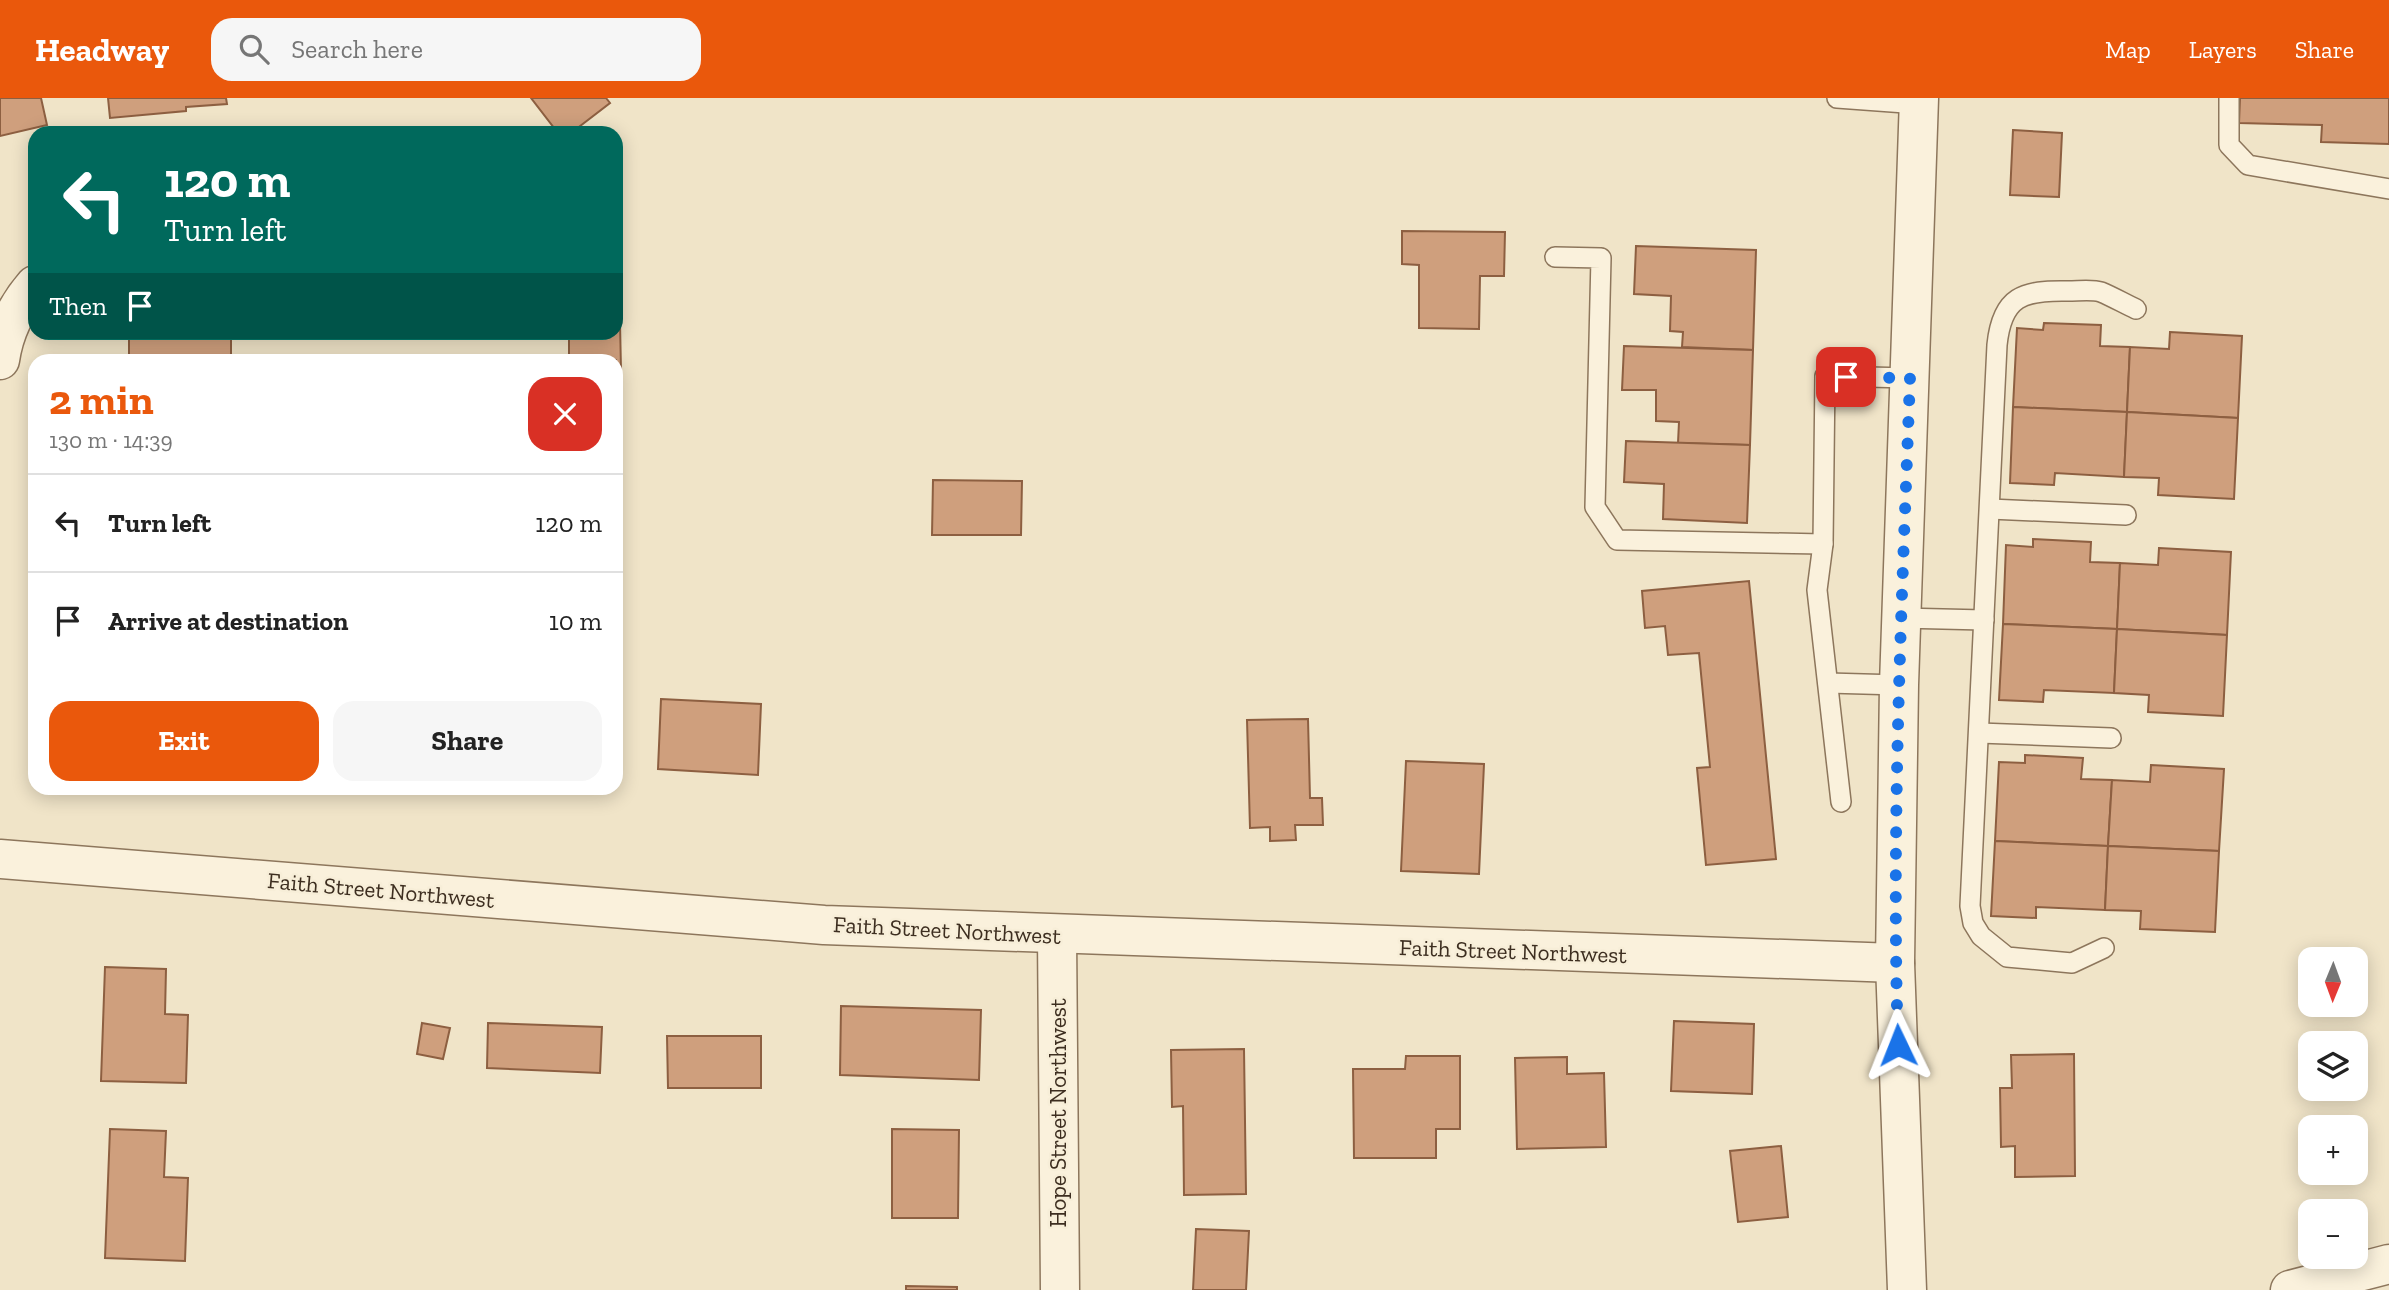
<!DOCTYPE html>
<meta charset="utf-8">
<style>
:root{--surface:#fff;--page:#f6f6f6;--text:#222;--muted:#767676;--line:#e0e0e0;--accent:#ea580c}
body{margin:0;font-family:"Zilla Slab",serif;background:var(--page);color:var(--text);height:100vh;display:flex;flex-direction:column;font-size:26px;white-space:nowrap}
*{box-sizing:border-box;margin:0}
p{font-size:23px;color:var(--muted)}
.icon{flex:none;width:38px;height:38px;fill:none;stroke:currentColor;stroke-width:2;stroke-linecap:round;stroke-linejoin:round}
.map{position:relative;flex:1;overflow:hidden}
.drawer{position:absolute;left:28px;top:256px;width:595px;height:441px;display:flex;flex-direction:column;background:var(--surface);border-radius:21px;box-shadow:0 4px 18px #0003}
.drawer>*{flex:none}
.guide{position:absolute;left:28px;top:28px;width:595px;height:214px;border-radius:21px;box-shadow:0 4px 18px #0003;background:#00695c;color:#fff;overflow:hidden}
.needle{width:46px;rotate:181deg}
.controls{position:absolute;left:2298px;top:849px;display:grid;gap:14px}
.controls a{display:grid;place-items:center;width:70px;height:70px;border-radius:14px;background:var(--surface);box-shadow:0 4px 18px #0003;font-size:35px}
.pin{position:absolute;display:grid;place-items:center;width:60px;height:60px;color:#fff;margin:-30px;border-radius:14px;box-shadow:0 4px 10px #0006}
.me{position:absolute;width:77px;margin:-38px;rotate:358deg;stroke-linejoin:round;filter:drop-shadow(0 0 5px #0008)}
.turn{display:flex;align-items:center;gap:24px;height:147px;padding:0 21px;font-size:32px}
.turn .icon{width:91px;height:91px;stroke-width:2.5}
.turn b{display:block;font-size:49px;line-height:60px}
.then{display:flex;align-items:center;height:66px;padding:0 21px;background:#0003;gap:14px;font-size:26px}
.round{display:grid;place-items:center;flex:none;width:74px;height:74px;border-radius:21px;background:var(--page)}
.head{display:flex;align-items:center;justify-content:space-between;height:119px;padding:0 21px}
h1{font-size:42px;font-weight:700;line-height:52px;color:var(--accent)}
.action{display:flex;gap:14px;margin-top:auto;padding:14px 21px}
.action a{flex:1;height:80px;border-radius:21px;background:var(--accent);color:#fff;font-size:28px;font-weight:700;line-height:80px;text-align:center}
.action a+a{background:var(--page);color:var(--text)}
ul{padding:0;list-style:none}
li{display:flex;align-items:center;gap:21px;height:98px;padding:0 21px;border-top:2px solid var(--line)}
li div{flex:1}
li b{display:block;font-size:26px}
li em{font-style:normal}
header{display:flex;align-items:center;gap:42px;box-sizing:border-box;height:98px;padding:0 35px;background:var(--accent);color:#fff}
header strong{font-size:33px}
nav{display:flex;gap:38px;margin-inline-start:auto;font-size:24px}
.search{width:490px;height:63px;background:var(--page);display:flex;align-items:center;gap:18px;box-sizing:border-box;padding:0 24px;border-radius:21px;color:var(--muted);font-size:26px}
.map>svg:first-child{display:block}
</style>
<header>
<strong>Headway</strong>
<div class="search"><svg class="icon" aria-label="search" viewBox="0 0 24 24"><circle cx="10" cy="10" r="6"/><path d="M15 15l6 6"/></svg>Search here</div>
<nav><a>Map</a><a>Layers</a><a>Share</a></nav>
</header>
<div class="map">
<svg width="2389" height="1192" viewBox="0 0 2389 1192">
<rect width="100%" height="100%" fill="#f0e4c8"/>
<g fill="#cf9f7d" stroke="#8d5f41" stroke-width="2">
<path d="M0 0H41L47 27 0 38Z"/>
<path d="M108 0H226L227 6 186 9V13L110 20Z"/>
<path d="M531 0H606L610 5 571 35H558Z"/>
<path d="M2240 0H2389V46L2321 44 2322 27 2239 25Z"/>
<path d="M2013 32 2062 35 2059 99 2010 97Z"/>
<path d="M1402 133 1505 134 1504 178H1480L1479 231 1419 230V167L1402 166Z"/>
<path d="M1636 148 1756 152 1753 252 1682 249 1683 234 1670 233 1671 198 1634 196Z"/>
<path d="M616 177H619L621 272H616V262H569V234H616Z"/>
<path d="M2044 225 2101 227 2100 248 2130 249 2127 314 2013 309 2017 230 2043 232Z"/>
<rect x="129" y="234" width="102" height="28"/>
<path d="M2170 234 2242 238 2238 320 2127 314 2130 249 2169 251Z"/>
<path d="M1624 248 1753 252 1750 347 1678 345 1679 324 1656 323V292H1622Z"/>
<path d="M2013 309 2127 314 2124 379 2055 375 2054 387 2010 385Z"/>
<path d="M2127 314 2238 320 2234 401 2158 397 2159 380 2124 379Z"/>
<path d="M1626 343 1750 347 1747 425 1663 421 1664 386 1624 384Z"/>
<path d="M933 382 1022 383 1021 437H932Z"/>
<path d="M2033 441 2091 444 2090 464 2120 465 2117 531 2003 526 2006 447 2033 449Z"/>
<path d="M2159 450 2231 454 2227 537 2117 531 2120 465 2158 467Z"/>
<path d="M1749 483 1776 761 1706 767 1697 670 1710 669 1699 555 1668 557 1665 528 1645 530 1642 493Z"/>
<path d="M2003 526 2117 531 2114 595 2044 592 2043 604 1999 602Z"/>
<path d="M2117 531 2227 537 2223 618 2148 614 2149 597 2114 595Z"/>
<path d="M661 601 761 606 758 677 658 671Z"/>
<path d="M1308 621 1310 700H1322L1323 727H1295L1296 742 1270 743V729L1250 730 1247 622Z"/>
<path d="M2025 657 2083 660 2081 681 2112 682 2108 748 1995 743 1999 664 2025 665Z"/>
<path d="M1406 663 1484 666 1479 776 1401 773Z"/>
<path d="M2151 667 2224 671 2219 753 2108 748 2112 682 2150 684Z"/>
<path d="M1995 743 2108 748 2105 812 2036 809V820L1991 818Z"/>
<path d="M2108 748 2219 753 2215 834 2140 831 2141 813 2105 812Z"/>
<path d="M105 869 166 871 165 916 188 917 186 985 101 983Z"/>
<path d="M841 908 981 912 979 982 840 977Z"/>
<path d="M1674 923 1754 926 1752 996 1671 993Z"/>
<path d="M422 925 450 930 443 961 417 956Z"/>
<path d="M488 925 602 929 600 975 487 970Z"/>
<path d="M667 938H761V990H668Z"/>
<path d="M1244 951 1246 1096 1184 1097 1183 1008 1172 1009 1171 952Z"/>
<path d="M2074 956 2075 1078 2015 1079V1048L2001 1049 2000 990H2012L2011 957Z"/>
<path d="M1406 958H1460V1031H1436V1060H1354L1353 971H1405Z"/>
<path d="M1567 959V976L1604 975 1606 1049 1517 1051 1515 960Z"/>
<path d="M110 1031 166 1033 164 1079 188 1080 185 1163 105 1160Z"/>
<path d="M892 1031 959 1032 958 1120H892Z"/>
<path d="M1781 1048 1788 1119 1738 1124 1730 1053Z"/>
<path d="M1196 1131 1249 1133 1246 1192H1193Z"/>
<path d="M906 1188 957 1189V1192H906Z"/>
</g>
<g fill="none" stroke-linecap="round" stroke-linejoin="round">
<g stroke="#8d765c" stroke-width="22">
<g id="lane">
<path d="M1837 0 1919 6"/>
<path d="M2229 0V47L2248 67 2389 91"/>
<path d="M1555 159 1601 160 1595 409 1617 442 1823 446"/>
<path d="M1990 411 2126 417"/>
<path d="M1901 520 1984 522"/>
<path d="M1828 585 1899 587"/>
<path d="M1979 635 2111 640"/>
<path d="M1841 704 1817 492 1823 446 1825 278 1910 280"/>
<path d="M2104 850 2072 865 2007 859 1981 838 1973 825 1970 808 1997 247C2002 198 2023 192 2068 193 2079 193 2092 191 2101 194 2113 199 2125 206 2136 211"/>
</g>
</g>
<g stroke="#8d765c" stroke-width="41">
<g id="street">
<path d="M0 262C4 233 16 209 35 187"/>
<path d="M0 761 824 827 1895 865"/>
<path d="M1057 837 1060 1192"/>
<path d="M1907 1192 1895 865 1899 587 1919 0"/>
<path d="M2290 1192 2389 1166"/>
</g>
</g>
<use href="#lane" stroke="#faf1dc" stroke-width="19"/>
<use href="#street" stroke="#faf1dc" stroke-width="38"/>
</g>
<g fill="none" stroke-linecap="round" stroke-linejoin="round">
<path stroke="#1a73e8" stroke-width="12" stroke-dasharray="0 21.6" d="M1846 279 1910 280C1902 502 1891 725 1898 947"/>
</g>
<g text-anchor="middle" stroke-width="5" stroke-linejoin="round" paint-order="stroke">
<g font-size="23" fill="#3d2e20" stroke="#f7eed8">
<text transform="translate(381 792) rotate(5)" y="8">Faith Street Northwest</text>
<text transform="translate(947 832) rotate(3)" y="8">Faith Street Northwest</text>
<text transform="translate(1513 853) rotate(2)" y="8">Faith Street Northwest</text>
<text transform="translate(1058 1015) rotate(-90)" y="8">Hope Street Northwest</text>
</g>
</g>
</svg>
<div class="controls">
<a><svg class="needle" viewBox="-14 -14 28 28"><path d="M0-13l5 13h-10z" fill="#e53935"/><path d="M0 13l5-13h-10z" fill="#767676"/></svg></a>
<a><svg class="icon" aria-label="layers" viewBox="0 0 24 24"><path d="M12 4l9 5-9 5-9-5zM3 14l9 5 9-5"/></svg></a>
<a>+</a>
<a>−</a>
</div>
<div class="pin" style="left:1846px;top:279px;background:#d93025"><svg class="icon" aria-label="arrive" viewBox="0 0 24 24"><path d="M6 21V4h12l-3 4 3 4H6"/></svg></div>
<svg class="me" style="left:1898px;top:947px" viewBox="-20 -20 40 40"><path d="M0-17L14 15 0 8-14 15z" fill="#1a73e8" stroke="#fff" stroke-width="4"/></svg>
<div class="guide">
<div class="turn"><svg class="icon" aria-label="left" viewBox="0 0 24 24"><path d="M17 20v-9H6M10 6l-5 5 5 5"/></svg><div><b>120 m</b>Turn left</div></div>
<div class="then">Then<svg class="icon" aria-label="arrive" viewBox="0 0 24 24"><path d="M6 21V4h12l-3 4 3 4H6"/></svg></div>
</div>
<section class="drawer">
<div class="head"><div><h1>2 min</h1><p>130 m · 14:39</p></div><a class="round" style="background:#d93025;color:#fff"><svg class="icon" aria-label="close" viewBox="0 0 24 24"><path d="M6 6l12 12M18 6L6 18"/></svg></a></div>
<ul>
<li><svg class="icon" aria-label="left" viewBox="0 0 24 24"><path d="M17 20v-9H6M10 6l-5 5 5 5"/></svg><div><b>Turn left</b></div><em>120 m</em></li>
<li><svg class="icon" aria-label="arrive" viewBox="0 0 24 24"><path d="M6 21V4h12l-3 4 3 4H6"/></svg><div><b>Arrive at destination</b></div><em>10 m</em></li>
</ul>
<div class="action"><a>Exit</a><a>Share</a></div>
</section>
</div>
